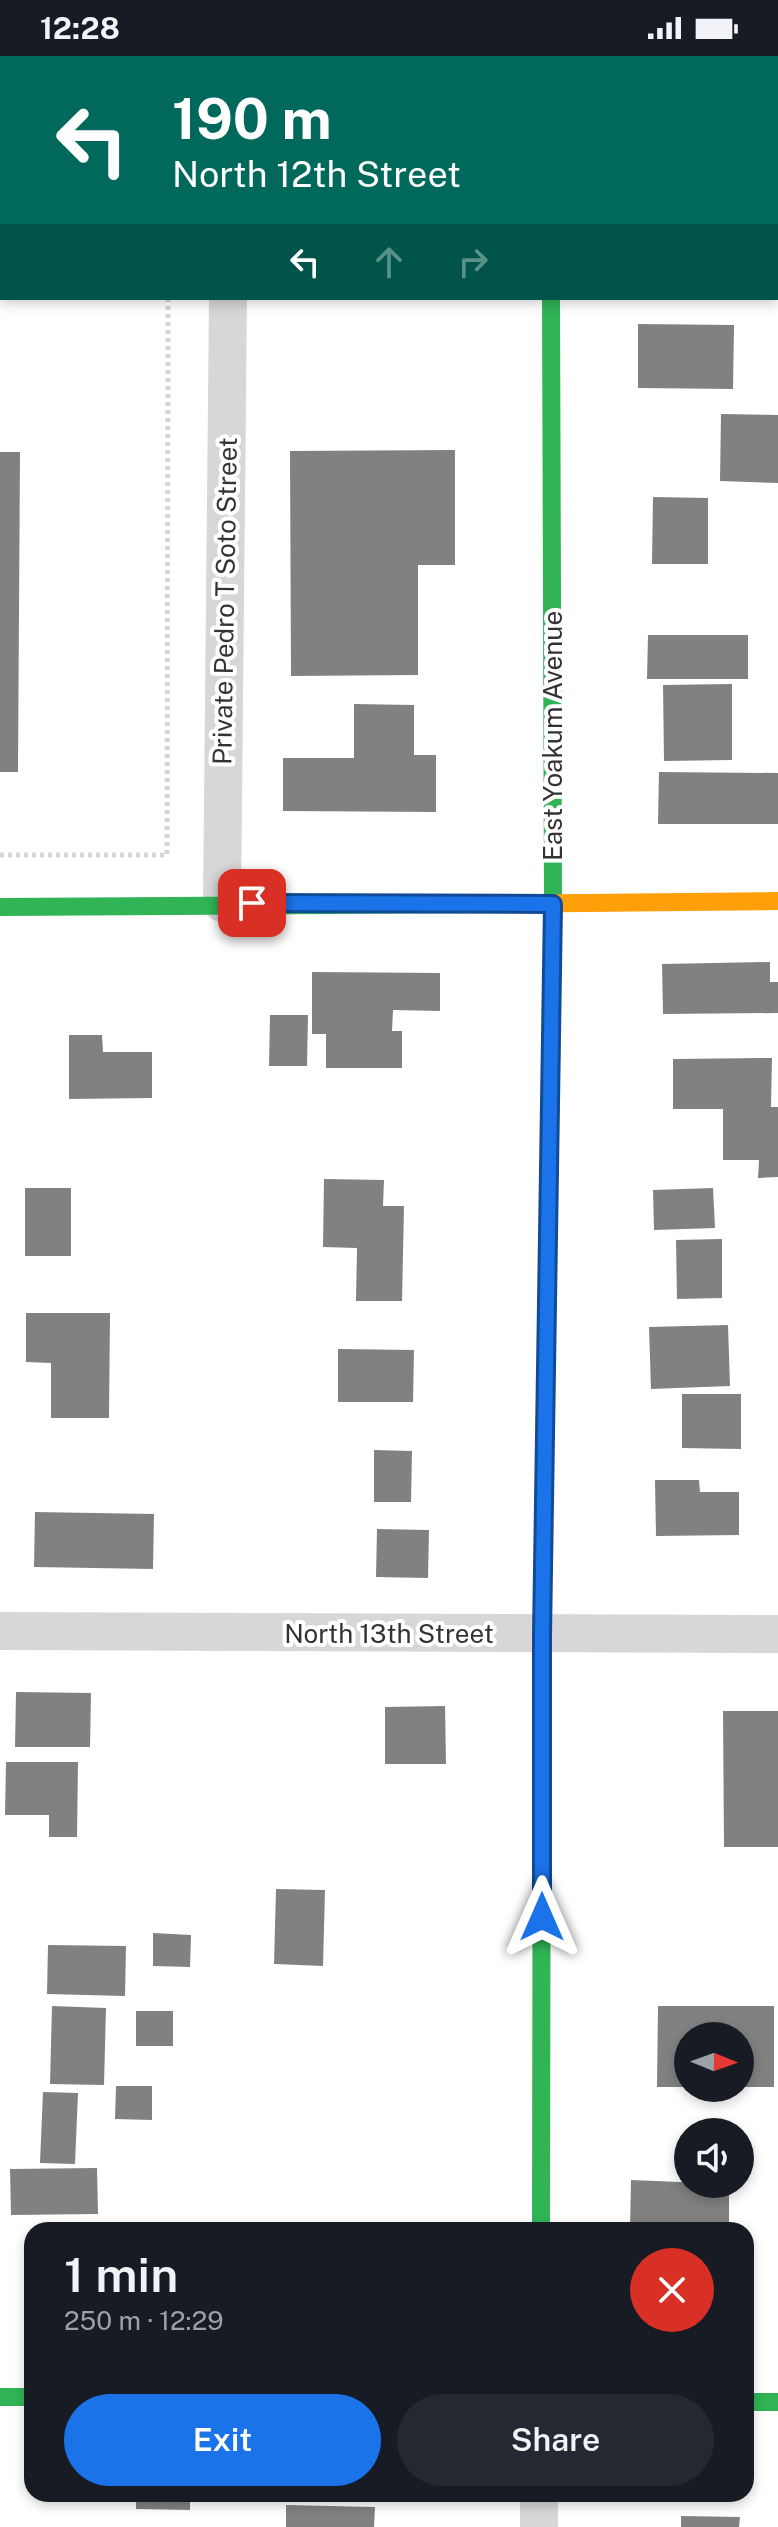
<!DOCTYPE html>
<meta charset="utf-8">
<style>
:root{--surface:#171b24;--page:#242831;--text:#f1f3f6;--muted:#9ea1a6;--accent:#1a73e8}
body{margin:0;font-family:"Public Sans",sans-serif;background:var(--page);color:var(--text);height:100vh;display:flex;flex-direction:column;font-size:30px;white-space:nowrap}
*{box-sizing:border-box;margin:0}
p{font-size:26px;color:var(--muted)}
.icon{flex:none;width:44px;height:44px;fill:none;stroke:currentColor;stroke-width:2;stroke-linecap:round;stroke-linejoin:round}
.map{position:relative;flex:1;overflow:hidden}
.panel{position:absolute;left:24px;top:2166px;width:730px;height:280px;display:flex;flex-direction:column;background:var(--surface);border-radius:24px;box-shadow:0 4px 12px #0003}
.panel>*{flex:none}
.guide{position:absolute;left:0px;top:0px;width:778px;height:244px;box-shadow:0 4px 12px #0003;background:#00695c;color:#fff;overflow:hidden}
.needle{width:52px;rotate:91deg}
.tools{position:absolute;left:674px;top:1966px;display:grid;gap:16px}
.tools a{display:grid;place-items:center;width:80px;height:80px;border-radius:50%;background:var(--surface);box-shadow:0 4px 12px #0003;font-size:40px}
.pin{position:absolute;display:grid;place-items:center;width:68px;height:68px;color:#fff;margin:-34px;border-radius:16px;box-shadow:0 4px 12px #0006}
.me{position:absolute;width:88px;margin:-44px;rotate:0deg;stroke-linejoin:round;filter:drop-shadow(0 0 6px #0008)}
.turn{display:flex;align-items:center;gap:28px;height:168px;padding:0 40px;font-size:36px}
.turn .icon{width:104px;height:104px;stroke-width:2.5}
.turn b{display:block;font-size:56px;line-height:68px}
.lanes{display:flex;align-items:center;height:76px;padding:0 40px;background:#0003;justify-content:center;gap:40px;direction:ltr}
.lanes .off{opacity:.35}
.round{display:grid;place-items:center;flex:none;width:84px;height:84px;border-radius:42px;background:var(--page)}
.overview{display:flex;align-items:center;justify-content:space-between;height:136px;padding:0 40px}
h1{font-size:48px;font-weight:600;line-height:60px}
.button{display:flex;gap:16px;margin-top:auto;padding:16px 40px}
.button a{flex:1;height:92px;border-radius:48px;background:var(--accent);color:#fff;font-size:32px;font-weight:600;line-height:92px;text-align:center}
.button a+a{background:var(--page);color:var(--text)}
.status{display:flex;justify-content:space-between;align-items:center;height:56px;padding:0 40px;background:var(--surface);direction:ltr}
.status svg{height:22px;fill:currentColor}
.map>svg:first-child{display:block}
</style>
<div class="status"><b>12:28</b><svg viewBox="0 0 49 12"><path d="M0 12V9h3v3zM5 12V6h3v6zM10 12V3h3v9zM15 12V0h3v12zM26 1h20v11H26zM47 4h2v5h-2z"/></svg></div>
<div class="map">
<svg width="778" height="2471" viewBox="0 0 778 2471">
<rect width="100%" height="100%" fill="#fff"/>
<g fill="#818181">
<path d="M638 268 734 269 733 333 638 332Z"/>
<path d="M721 358 778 359V427L720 425Z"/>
<path d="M455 394V509H418V619L291 620 290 395Z"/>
<path d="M0 396H20L18 716H0Z"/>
<path d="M653 441 708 442V508H652Z"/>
<path d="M648 579H748V623H647Z"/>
<path d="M732 628V704L664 705 663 629Z"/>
<path d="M354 648 414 649V699H436V756L283 755V702H354Z"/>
<path d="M659 716 778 717V768H658Z"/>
<path d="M770 906V926H778V957L663 958 662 908Z"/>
<path d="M312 916 440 917V955L393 954 392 975H402V1012H326V978H312Z"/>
<path d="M270 959H308L307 1010H269Z"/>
<path d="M69 979H102L103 996H152V1042L69 1043Z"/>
<path d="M772 1002 771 1051H778V1121L758 1122 759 1104H723V1053H673V1003Z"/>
<path d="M324 1123 384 1124 383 1150H404L402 1245H356L357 1192 323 1191Z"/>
<rect x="25" y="1132" width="46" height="68"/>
<path d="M713 1132 715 1172 654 1174 653 1134Z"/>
<path d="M722 1183V1242L677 1243 676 1184Z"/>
<path d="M26 1257H110L109 1362H51V1307L26 1306Z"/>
<path d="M728 1269 730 1330 651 1333 649 1271Z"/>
<path d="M338 1293 414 1294 413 1346H338Z"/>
<path d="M682 1338H741V1393L682 1392Z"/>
<path d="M374 1394 412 1395 411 1446H374Z"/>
<path d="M655 1424H699L700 1436H739V1479L656 1480Z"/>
<path d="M35 1456 154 1458 153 1513 34 1511Z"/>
<path d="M377 1473 429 1474 428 1522 376 1521Z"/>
<path d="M16 1636 91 1637 90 1691H15Z"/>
<path d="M445 1650 446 1708H385V1651Z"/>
<path d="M723 1655H778V1791H724Z"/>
<path d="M6 1706H78L77 1781H49V1759H5Z"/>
<path d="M276 1833 325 1834 323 1910 274 1908Z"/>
<path d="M153 1877 191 1879 190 1911 153 1910Z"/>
<path d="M48 1889 126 1890 125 1940 47 1938Z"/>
<path d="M52 1950 106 1952 104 2029 50 2028Z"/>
<path d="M658 1950H774V2031H740V1980H688V2031H657Z"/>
<rect x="136" y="1955" width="37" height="35"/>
<path d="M116 2030H152V2064L115 2063Z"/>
<path d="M43 2036 78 2037 75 2108 40 2107Z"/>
<path d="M97 2112 98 2158 11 2159 10 2113Z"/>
<path d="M631 2124 729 2128V2174H630Z"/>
<path d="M136 2438H190V2454L136 2453Z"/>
<path d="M286 2449 375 2451 374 2471H286Z"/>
<path d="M681 2460 740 2461 739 2471H681Z"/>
</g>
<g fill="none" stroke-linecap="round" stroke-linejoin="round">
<path stroke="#d6d6d6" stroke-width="5" stroke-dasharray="4 4" stroke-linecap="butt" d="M0 799H167L168 242"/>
<g stroke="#d7d7d7" stroke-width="38">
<path d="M551 2V0"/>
<path d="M0 100H2"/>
<path d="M776 100H778"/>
<path d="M222 847 228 242"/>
<path d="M0 1575 778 1578"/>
<path d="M539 2471V2438"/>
</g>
<g stroke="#30b455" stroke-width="18">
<path d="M0 851 479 848"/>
<path d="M551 1008 553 848 551 242"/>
<path d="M541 2174 542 1557"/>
<path d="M0 2341H32"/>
<path d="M746 2346H778"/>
</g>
<path stroke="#ff9f0a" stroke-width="18" d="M479 848 778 845"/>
<path stroke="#e5322d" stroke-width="18" d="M542 1557 551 1008"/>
</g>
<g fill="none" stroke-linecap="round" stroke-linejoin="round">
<g stroke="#114b97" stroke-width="20">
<path id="route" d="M252 847 553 848 542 1579V1861"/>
</g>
<use href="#route" stroke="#1a73e8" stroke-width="14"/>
</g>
<g text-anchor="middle" stroke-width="8" stroke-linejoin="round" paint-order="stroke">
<g font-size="26" fill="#333" stroke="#fff">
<text transform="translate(225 545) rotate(-89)" y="9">Private Pedro T Soto Street</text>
<text transform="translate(553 680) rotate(-90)" y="9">East Yoakum Avenue</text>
<text x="389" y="1587">North 13th Street</text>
</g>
</g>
</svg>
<div class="tools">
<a><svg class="needle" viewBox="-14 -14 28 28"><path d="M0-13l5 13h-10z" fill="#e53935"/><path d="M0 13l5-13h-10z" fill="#9ea1a6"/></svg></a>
<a><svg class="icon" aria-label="sound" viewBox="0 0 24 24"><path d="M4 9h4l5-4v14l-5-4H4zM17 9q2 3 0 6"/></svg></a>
</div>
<div class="pin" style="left:252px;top:847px;background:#d93025"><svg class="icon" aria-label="arrive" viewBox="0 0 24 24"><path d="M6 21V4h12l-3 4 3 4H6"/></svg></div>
<svg class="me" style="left:542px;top:1861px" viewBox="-20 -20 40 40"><path d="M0-17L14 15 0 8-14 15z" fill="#1a73e8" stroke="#fff" stroke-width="4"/></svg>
<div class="guide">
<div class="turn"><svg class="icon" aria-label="left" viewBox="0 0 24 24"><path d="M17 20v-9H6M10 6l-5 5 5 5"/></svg><div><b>190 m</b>North 12th Street</div></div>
<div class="lanes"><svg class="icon" aria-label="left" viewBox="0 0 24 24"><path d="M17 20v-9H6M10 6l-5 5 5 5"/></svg><svg class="icon off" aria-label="ahead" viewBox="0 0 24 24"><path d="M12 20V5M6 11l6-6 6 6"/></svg><svg class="icon off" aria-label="right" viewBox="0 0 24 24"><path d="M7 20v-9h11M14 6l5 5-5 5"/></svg></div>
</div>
<section class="panel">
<div class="overview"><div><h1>1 min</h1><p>250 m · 12:29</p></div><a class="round" style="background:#d93025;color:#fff"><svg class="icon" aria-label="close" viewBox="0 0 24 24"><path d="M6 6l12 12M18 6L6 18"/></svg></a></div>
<div class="button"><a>Exit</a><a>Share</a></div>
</section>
</div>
